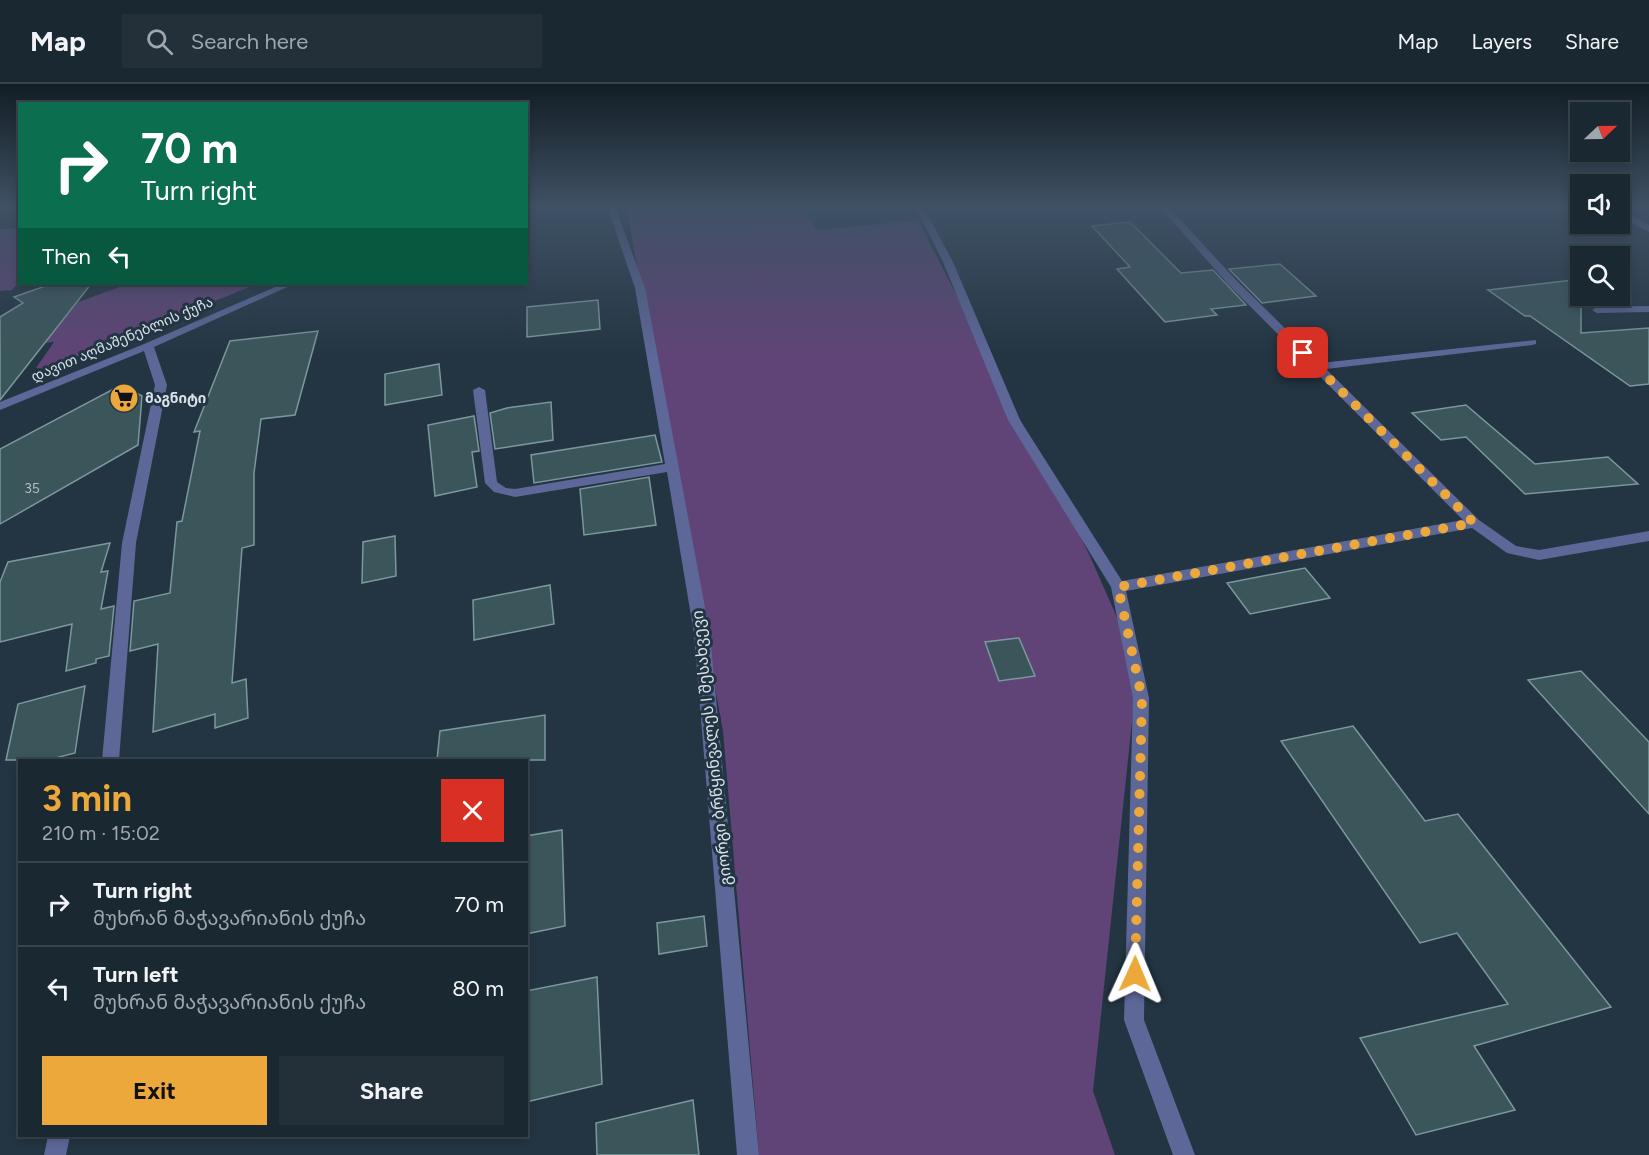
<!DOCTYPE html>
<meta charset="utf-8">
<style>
:root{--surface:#1a2832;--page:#23303a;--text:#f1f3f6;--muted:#9fa6ac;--line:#38444d;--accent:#eda83b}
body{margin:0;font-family:Figtree,"Noto Sans Georgian",sans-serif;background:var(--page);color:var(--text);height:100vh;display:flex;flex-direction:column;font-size:22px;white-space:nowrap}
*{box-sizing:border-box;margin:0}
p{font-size:20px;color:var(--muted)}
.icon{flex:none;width:33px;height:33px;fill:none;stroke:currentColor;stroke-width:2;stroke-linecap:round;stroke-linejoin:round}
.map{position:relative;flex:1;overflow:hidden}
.details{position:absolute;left:18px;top:675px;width:510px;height:378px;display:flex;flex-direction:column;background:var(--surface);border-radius:0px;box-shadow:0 3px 9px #0003,0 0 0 2px var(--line)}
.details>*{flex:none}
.hud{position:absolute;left:18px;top:18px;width:510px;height:183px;border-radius:0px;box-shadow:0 3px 9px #0003,0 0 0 2px var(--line);background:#0b6e4f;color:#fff;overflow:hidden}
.needle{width:39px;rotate:68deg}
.controls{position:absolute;left:1570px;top:18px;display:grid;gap:12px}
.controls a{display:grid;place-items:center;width:60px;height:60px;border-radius:0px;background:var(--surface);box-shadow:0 3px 9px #0003,0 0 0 2px var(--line);font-size:30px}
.pin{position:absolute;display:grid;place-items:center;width:51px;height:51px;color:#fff;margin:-26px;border-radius:12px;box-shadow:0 3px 9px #0006}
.me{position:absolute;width:66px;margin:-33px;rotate:1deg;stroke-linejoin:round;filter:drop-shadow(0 0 4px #0008)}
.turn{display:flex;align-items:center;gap:21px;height:126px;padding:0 24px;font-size:27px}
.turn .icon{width:78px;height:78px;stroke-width:2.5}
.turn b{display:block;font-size:42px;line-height:51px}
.then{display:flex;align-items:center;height:57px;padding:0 24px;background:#0003;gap:12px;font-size:22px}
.round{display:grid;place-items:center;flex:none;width:63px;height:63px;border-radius:0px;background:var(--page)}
.headline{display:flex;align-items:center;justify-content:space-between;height:102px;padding:0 24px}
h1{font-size:36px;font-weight:700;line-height:45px;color:var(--accent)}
.button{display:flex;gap:12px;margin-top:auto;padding:12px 24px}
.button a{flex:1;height:69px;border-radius:0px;background:var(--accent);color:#111;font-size:24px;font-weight:700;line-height:69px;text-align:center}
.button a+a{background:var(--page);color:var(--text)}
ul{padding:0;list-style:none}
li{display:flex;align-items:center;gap:18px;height:84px;padding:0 24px;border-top:2px solid var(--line)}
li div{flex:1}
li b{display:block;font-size:22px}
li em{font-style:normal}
header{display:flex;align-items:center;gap:36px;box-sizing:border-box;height:84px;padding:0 30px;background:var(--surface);border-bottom:2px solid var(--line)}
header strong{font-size:28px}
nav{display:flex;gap:33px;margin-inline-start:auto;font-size:21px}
.search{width:420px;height:54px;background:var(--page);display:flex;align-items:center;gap:15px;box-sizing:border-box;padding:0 21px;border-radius:0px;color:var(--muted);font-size:22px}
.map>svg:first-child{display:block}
</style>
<header>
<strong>Map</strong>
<div class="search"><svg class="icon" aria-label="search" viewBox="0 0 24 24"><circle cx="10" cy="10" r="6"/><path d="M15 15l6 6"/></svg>Search here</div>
<nav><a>Map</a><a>Layers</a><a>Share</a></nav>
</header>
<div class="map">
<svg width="1649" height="1071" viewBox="0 0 1649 1071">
<rect width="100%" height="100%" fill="#233542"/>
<g fill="#604477">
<path d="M626 122H803L817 146 918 136 1089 470 1138 581 1093 1007 1115 1071H759L723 647Z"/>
<path d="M19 144V198L12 206 0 207V145Z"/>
<path d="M128 200H257L46 285 36 284 54 258 14 262 48 229Z"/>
</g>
<g fill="#3b565a" stroke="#7b989d" stroke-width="1.5">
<path d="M1130 138 1181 189 1213 186 1246 221 1211 225 1217 231 1165 238 1117 185 1130 183 1092 142Z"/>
<path d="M1280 180 1316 212 1262 219 1229 185Z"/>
<path d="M1581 195V249L1649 244V300L1630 302 1530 232H1525L1488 206Z"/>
<path d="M51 200H91L0 316V233L23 219 14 213Z"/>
<path d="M598 216 600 245 527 253V223Z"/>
<path d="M318 247 295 331 261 335 254 389V461L242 464 232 599 246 595 248 634 215 644V630L153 648 158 560 130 567 134 517 170 509 177 438 182 437 200 347 194 348 230 257Z"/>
<path d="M439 280 442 311 385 321V290Z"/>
<path d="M121 301 142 312 138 361 0 440V365Z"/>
<path d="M551 318 553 356 495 365 490 329 507 324Z"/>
<path d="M1466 321 1535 380 1608 373 1638 400 1525 410 1466 353 1441 356 1412 329Z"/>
<path d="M474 332 479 367 472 368 477 403 435 412 428 341Z"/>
<path d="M655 351 662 378 534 399 531 371Z"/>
<path d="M649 393 656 441 584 451 580 405Z"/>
<path d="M395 452 396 492 362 499 363 458Z"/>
<path d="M110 459 101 488 108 487 101 525 114 522 109 572 96 575V579L66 587 72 540 0 558V498L8 478Z"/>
<path d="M1305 484 1330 514 1250 530 1227 499Z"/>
<path d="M550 501 554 540 474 556 473 516Z"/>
<path d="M1019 554 1035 592 999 597 985 558Z"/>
<path d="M1581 587 1649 658V730L1528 596Z"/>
<path d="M85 602 75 669 48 676H6L18 620Z"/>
<path d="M545 631V676H437L440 647Z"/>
<path d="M1353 642 1425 737 1458 730 1611 923 1474 962 1515 1026 1416 1051 1360 954 1508 920 1457 849 1420 859 1281 657Z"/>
<path d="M562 746 565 842 526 850V752Z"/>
<path d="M704 832 707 862 659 870 657 839Z"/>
<path d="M597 893 602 1000 526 1018V907Z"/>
<path d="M693 1016 699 1071H597L596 1039Z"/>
</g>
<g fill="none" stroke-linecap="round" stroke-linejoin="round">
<g fill="#5d6798" fill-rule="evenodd">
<path d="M607 122H615L645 204 710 550 759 1071H737L694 550 667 388 515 413 494 408 485 399 473 306 479 303 485 306 497 398 506 404 515 405 665 380 635 204Z"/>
<path d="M915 122H923L953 178 1020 336 1122 497 1463 436 1228 200 1159 122H1168L1236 196 1320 279 1536 256V260L1532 261 1326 285 1479 436 1516 462 1539 466 1649 447V457L1539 476 1507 469 1472 444 1126 507 1149 614 1144 936 1195 1071H1173L1124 936 1133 614 1111 503 1008 336 943 178Z"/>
<path d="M1620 126 1649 141V148L1620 133Z"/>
<path d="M282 200H294L154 263 167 301 136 459 119 676H102L122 459 155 301 144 267 0 326V318L144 260Z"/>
<path d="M1649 222V228L1597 229 1592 226 1597 223Z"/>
<path d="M48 1052H70L66 1071H44Z"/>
</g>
</g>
<linearGradient id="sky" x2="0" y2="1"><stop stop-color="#131d24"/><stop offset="0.45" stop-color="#3f5165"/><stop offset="1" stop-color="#3f5165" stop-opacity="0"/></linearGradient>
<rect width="1649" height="272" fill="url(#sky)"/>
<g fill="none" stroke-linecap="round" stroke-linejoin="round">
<path stroke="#eda83b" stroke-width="10" stroke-dasharray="0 18" d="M1135 890 1142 614 1118 503 1474 439 1303 269"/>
</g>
<defs>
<g id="supermarket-disc" transform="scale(1.5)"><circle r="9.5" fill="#eda83b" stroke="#233542"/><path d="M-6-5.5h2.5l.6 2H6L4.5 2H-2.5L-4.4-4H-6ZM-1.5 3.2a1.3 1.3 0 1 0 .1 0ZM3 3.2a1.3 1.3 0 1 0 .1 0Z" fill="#111"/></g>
</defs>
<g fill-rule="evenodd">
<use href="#supermarket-disc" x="124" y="314"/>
</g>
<g text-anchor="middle" stroke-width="6" stroke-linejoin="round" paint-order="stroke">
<g font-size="14" fill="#d7e2eb" stroke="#233542">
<text transform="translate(122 255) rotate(-23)" y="5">დავით აღმაშენებლის ქუჩა</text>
</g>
<g font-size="14" font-weight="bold" fill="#d7e2eb" stroke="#233542" text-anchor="start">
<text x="145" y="319">მაგნიტი</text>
</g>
<g font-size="14" fill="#b0bfc7">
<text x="32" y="409">35</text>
</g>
<g font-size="16" fill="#d7e2eb" stroke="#233542">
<text transform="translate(711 664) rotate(-96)" y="6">გიორგი ბრწყინვალეს I შესახვევი</text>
</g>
</g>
</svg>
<div class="controls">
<a><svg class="needle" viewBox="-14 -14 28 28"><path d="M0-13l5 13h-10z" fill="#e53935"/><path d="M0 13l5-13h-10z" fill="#9fa6ac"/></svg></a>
<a><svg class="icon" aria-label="sound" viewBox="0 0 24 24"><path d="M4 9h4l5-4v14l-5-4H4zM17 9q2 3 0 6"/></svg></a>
<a><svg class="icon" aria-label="search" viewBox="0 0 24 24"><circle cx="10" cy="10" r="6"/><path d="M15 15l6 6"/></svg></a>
</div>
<div class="pin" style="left:1303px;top:269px;background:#d93025"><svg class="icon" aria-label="arrive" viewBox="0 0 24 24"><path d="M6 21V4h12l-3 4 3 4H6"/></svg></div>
<svg class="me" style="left:1135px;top:890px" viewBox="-20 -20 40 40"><path d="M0-17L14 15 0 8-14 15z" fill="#eda83b" stroke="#fff" stroke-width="4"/></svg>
<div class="hud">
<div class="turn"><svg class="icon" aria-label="right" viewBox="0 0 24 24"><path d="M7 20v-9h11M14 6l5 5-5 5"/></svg><div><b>70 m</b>Turn right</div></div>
<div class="then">Then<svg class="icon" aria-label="left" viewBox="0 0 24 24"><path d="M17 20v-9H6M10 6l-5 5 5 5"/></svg></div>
</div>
<section class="details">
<div class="headline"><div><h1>3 min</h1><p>210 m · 15:02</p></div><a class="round" style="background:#d93025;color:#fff"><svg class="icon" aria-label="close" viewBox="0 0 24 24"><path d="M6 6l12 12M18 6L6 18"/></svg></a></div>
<ul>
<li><svg class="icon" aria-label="right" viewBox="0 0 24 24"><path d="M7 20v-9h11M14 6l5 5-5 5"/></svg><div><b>Turn right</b><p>მუხრან მაჭავარიანის ქუჩა</p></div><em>70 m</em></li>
<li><svg class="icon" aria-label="left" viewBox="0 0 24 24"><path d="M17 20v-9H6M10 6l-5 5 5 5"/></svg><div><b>Turn left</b><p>მუხრან მაჭავარიანის ქუჩა</p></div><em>80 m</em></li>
</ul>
<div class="button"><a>Exit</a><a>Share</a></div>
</section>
</div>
